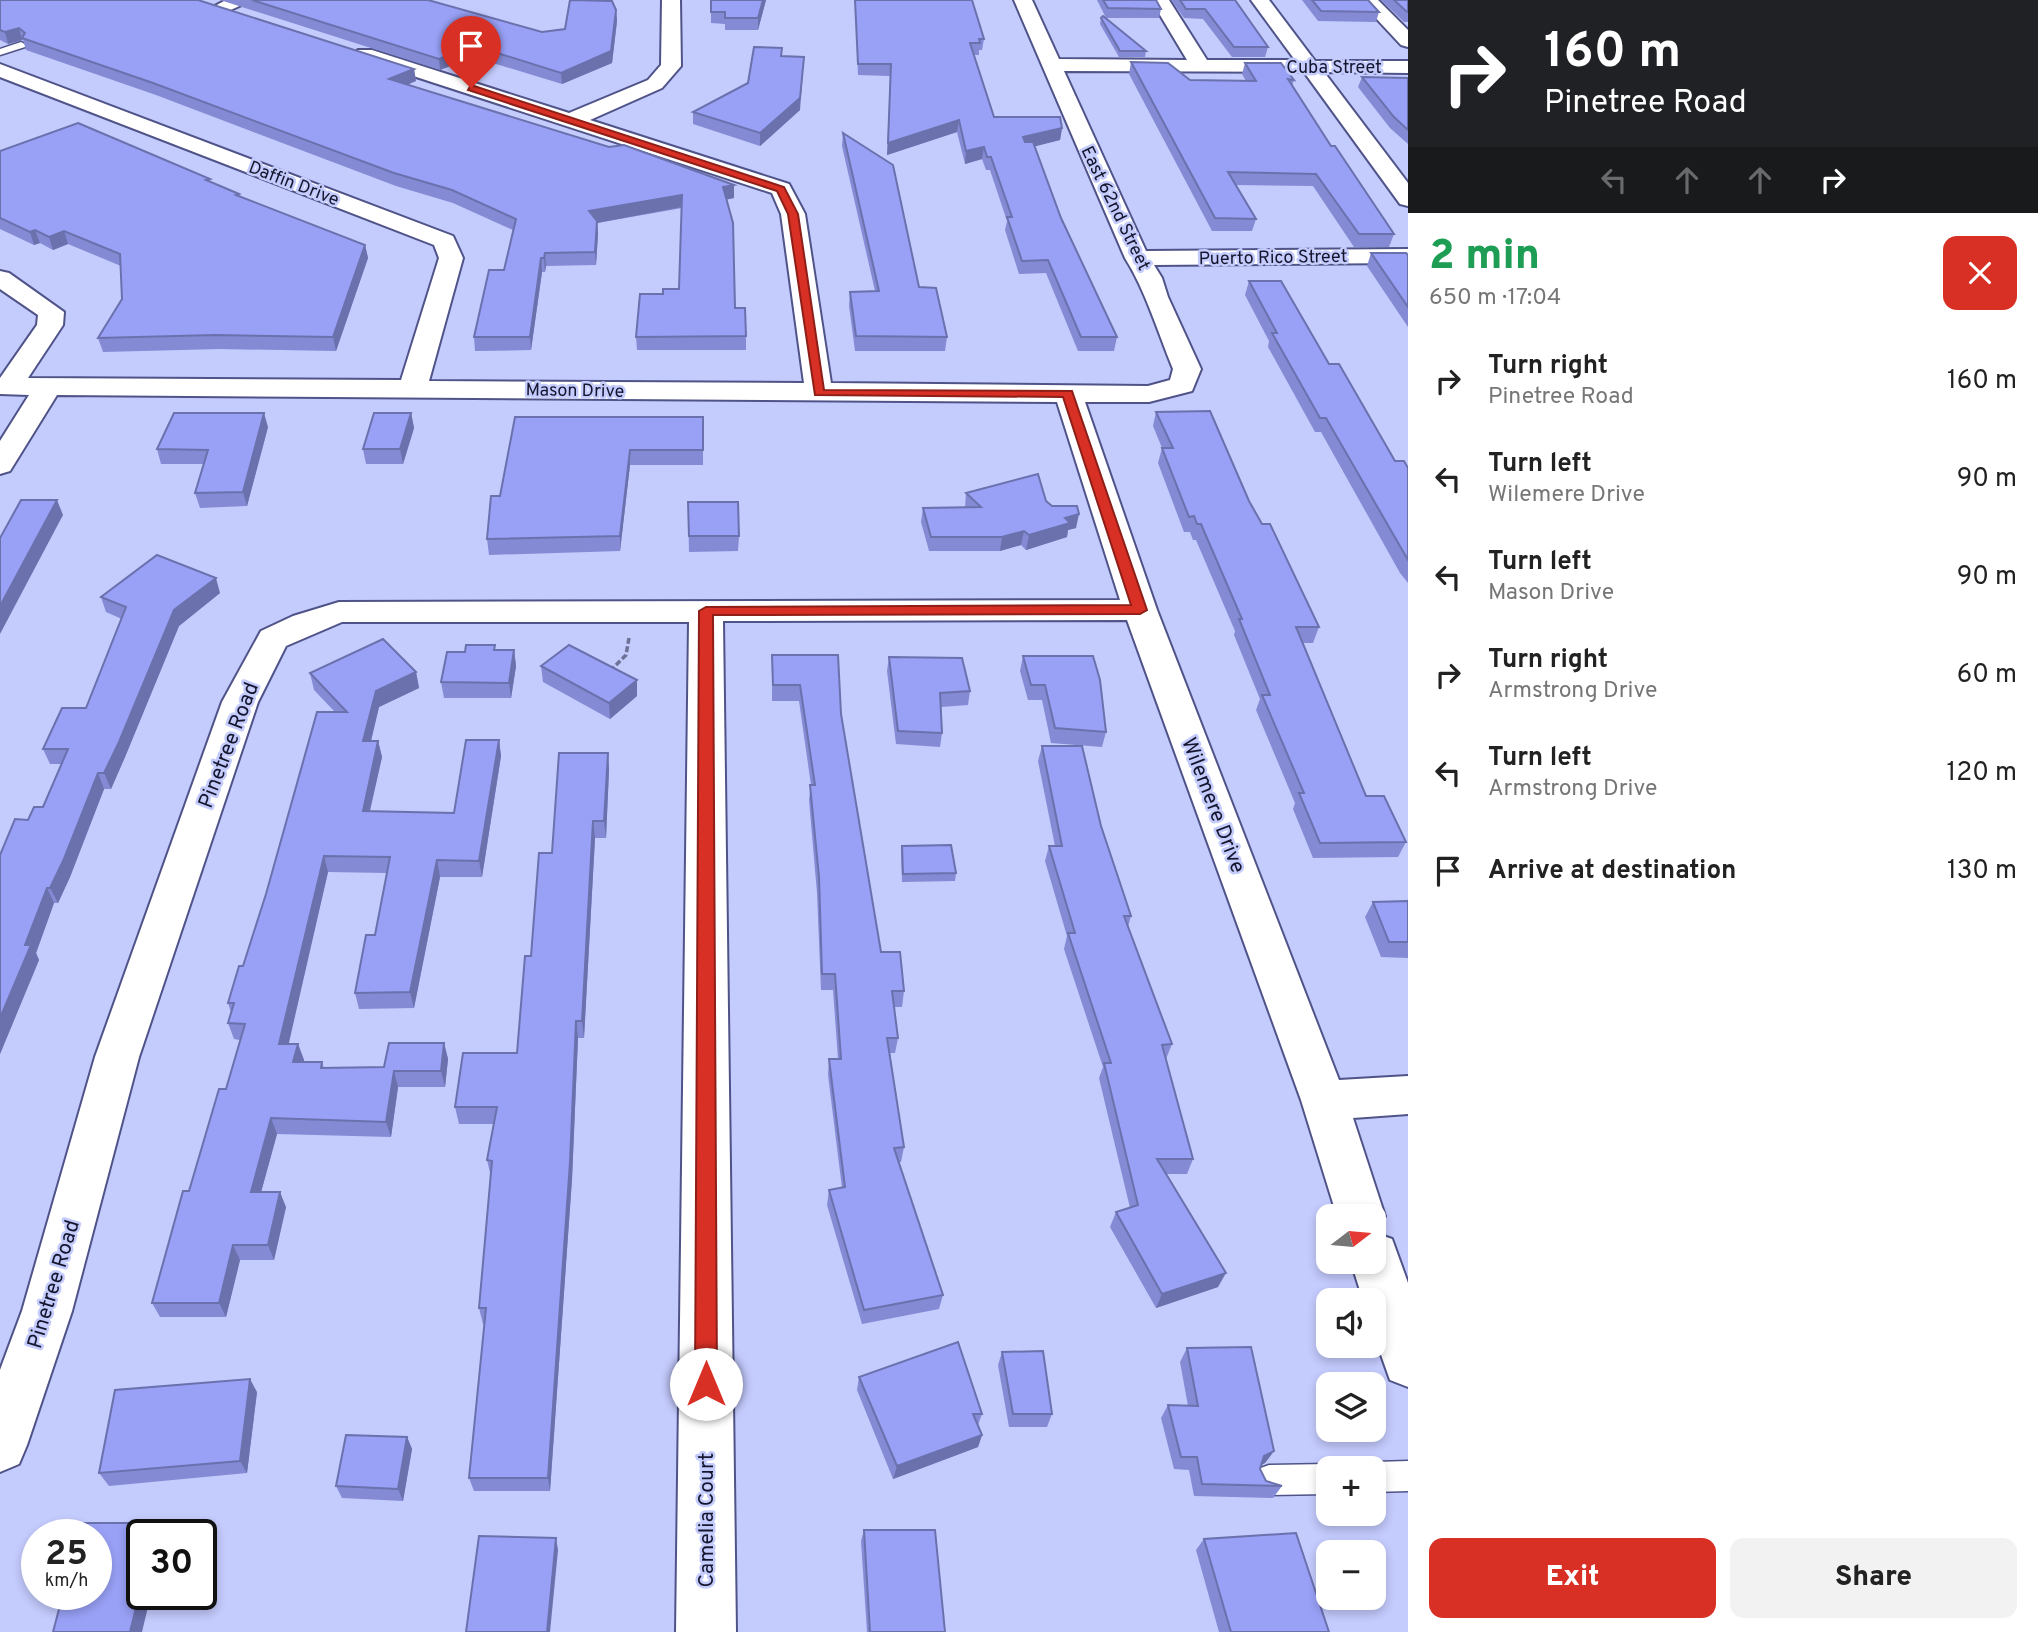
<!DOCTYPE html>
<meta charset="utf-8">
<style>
:root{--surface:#fff;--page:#f2f2f2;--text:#222;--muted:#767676;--accent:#d93025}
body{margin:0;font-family:Overpass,sans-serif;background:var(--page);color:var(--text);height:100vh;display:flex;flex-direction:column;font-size:26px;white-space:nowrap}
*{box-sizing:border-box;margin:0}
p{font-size:23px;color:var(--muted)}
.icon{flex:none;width:38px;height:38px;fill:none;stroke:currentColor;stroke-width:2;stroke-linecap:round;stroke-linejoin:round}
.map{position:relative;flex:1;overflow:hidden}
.side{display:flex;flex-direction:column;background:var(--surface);width:630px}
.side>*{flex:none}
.guide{background:#202124;color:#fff;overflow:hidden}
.needle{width:46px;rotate:74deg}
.buttons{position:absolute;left:1316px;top:1204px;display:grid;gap:14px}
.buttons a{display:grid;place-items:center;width:70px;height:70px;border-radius:14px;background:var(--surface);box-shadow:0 4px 10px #0003;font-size:35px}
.speed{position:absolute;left:21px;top:1519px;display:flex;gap:14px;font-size:35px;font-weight:700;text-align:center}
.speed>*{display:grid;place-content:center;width:91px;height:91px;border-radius:50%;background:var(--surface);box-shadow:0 4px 10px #0003;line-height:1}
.speed small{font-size:18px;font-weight:400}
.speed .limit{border:4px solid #111;border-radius:10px;background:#fff;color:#111}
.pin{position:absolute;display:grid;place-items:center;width:60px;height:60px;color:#fff;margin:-72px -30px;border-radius:50% 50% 50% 0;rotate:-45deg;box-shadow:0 0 7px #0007}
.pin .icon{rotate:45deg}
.me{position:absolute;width:77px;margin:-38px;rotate:0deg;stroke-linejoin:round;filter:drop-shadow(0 0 5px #0008)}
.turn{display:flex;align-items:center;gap:24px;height:147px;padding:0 21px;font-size:32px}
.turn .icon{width:91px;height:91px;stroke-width:2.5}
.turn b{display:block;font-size:49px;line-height:60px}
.lanes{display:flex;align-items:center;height:66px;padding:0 21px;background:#0003;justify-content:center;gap:35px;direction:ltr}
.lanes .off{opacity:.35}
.round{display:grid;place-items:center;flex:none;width:74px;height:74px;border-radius:14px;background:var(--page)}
.summary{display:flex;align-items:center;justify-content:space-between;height:119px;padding:0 21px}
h1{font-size:42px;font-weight:800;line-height:52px;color:#1e9e55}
.primary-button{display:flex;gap:14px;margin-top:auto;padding:14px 21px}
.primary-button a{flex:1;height:80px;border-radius:14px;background:var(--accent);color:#fff;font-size:28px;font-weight:800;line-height:80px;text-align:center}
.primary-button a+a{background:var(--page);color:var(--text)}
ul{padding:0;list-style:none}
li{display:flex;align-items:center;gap:21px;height:98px;padding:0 21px}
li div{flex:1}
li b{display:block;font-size:26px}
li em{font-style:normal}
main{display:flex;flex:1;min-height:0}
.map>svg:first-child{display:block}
</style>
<main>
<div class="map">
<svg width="1408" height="1632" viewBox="0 0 1408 1632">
<rect width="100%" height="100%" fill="#c4cbfd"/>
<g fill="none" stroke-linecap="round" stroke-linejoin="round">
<g stroke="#4f5388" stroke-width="3">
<g id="lane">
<path d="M21 42 26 45 25 47 0 55V49Z"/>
<path d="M1408 1461V1491L1374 1492V1468L1363 1466 1374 1462Z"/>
<path d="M1328 1464 1338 1468H1328V1494L1269 1495 1258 1491 1254 1480 1258 1469 1269 1465Z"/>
</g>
</g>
<g stroke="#4f5388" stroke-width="4">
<g id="street">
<path d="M226 0H253L226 12H214L211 8Z"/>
<path d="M662 0H680L681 66 662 88 590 120 789 184 805 214 831 383 1148 386 1170 380 1173 369C1158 333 1146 291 1125 258L1014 0H1032L1059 59 1187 60 1151 0H1169L1207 60H1295L1251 0H1269L1315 61H1408V73L1324 72 1408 183V206L1400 204 1304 72 1064 71 1146 251 1408 249V263L1154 265 1162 278 1168 297 1201 369 1192 391 1149 402H1085L1157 610 1339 1080 1408 1076V1114L1353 1118 1385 1216 1375 1233 1392 1239 1408 1283V1387L1390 1380 1374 1335V1300H1363L1351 1262H1374V1216H1337L1301 1100 1127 620 723 621 736 1632H676L689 622H342L286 646 258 702 139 1057 72 1311 27 1445 19 1464 0 1472V1370L22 1311 95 1057 222 702 261 631 293 616 339 602 1120 600 1057 402 57 395 10 471 0 474V441L29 395 0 394V378L37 325 38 315 0 289V271L9 273 64 312 63 325 28 378 401 380 439 258 434 245 0 77V64L453 236 463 258 429 381 804 383 781 214 772 193 358 58 355 54 358 50H372L569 113 648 80 661 65Z"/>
<path d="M1359 0H1378L1408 30V47L1401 45Z"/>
</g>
</g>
<path stroke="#6e7297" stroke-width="3.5" stroke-dasharray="6 2.5" stroke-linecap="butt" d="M610 671 626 655 629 638"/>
<use href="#lane" fill="#fff" fill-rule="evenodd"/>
<use href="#street" fill="#fff" fill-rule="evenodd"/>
</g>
<g fill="#848ad4">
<path d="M0 0 414 69 416 81 407 85 734 198 726 200 735 308 746 336V350H637L636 337 663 294 679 289 682 208 597 223 598 234 596 265 546 266 545 272H542L531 350 475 351 474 337 504 270 513 230 453 203 396 186 156 95 26 50 23 40 8 44 0 40Z"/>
<path d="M220 0H428L542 32 565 29 607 1 616 10 617 21 612 63 562 84 473 57 440 70Z"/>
<path d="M711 0H766L758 30H725V24L711 23Z"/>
<path d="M855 0H972L984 39 982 50H979V55H973L994 117 1062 128 1060 140 1034 146 1061 218 1117 337 1114 351H1078L1046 273 1019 274 1005 230 1007 221 990 170H986L982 159 965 164 957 132 887 155 890 76 858 75Z"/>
<path d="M1097 0H1156L1161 9 1159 18H1106Z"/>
<path d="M1171 0H1235L1268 47 1265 57H1232L1203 19 1184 18Z"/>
<path d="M1302 0H1368L1379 12 1376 22 1318 21Z"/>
<path d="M1381 0H1408V22H1404Z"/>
<path d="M1101 18 1146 51 1145 57H1119L1100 24Z"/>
<path d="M781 56 800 110 760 146 693 124V112L748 83Z"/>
<path d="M1131 62 1190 80 1246 81 1242 74 1245 63 1294 80 1292 86 1331 146 1394 234 1389 247H1354L1313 186 1235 185 1256 219 1252 231H1212L1129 74Z"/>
<path d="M1362 77 1408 78V144L1390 128 1358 87Z"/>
<path d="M843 133 919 287 947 337 945 351H855L849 306 850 292 875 291 842 146Z"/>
<path d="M0 151 211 182 239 196 365 245 368 258 336 351 219 349 103 352 98 338 122 299 121 266 68 244 53 250 40 243 34 245 0 229Z"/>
<path d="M1371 253 1408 255V327L1367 266Z"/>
<path d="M1249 281 1329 364 1395 461 1408 468V583L1400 573 1321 432H1315L1268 347 1269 341 1245 295Z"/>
<path d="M1156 412 1249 501 1319 627 1313 643H1302L1366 796 1406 842 1398 857 1313 858 1293 809 1295 803 1256 710 1260 699 1234 635 1235 631 1196 540H1193L1190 532H1184L1158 463 1162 448 1153 426Z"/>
<path d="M411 413 414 428 403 464H366L363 449Z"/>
<path d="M703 417V465H630L620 551 489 555 487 539 500 496Z"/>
<path d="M268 427 247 506 200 508 195 493 204 464H161L157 449Z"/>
<path d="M966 493 1046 501 1076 528 1068 530 1067 537 1026 550 1021 545 1000 551H929L921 522 923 508H965Z"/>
<path d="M688 502 739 536 738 551 689 552Z"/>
<path d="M220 593 179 626 125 757 111 789H104L70 877 58 903H54L36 953 39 960 0 1054V855L43 807 61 764H50L43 749 86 708 122 619 106 612 101 597Z"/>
<path d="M496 650H514L516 666 511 698H444L441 682 465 652Z"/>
<path d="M772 655 841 714 881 952 904 991 902 1007H894L898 1038 895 1053H890L904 1147 901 1162H899L943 1295 939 1309 862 1324 827 1205 829 1190 842 1188 828 1075 829 1059H838L833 990H821L817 893 809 800 811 785 799 701H772Z"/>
<path d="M1023 656 1106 732 1102 747 1051 743 1042 700H1028L1020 671Z"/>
<path d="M889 657 970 691 968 705 941 707 942 733 940 747 896 744 887 671Z"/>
<path d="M541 666 637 696 610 719 543 682Z"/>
<path d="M416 672 419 688 379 707 371 741H378L382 757 370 811 454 813 499 740 501 756 482 877H440L414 1008 359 1009 355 993 375 935 387 873 328 872 288 1044H298L304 1060 303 1062H322L324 1068 384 1067 444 1043 448 1059 445 1087H398L391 1137 277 1134 261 1192 286 1207 274 1260H240L226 1317H160L152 1303 189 1191 226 1089 240 1040 234 1039 228 1023 231 1012 228 1003 243 966 335 712 314 690 310 673Z"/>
<path d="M1042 746 1101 826 1131 916 1128 927 1172 1044 1166 1059 1193 1159 1187 1174H1166L1218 1287 1156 1308 1110 1227 1116 1212 1130 1208 1099 1078 1103 1067 1064 949 1067 936 1045 861 1049 846H1055L1038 761Z"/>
<path d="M608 753 609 770 606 838H595L584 1038H578L572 1179 550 1491H474L469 1478 485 1324H483L479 1308 491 1177 487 1160 494 1124H459L455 1107 517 1053 531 956 552 853Z"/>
<path d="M902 846 956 873 955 881 902 882 901 854Z"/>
<path d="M1408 899V958L1381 957 1365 917 1373 902 1407 901Z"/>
<path d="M1187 1348 1274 1451 1265 1463 1261 1465 1260 1469 1266 1481 1282 1486 1273 1498 1194 1496 1189 1470 1174 1469 1161 1418 1168 1405 1188 1406 1180 1362Z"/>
<path d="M1002 1352 1052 1414 1047 1427H1009L998 1365Z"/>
<path d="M859 1377 982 1414 978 1425 982 1435 978 1447 893 1479 857 1390Z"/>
<path d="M257 1392 247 1473 109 1486 99 1473Z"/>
<path d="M407 1437 412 1449 403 1501 342 1498 336 1486Z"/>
<path d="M864 1530 945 1632H867L861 1541Z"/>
<path d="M1204 1539 1329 1632H1219L1196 1550Z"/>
</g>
<g fill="#6b71ad">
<path d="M763 0H766L758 30V18Z"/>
<path d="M616 10 617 21 612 63 562 84 561 73Z"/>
<path d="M19 28 22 40 8 44 5 32Z"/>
<path d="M472 45 473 57 440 70 439 59Z"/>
<path d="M804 57 800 110 760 146V133Z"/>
<path d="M414 69 416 81 391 91 389 79Z"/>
<path d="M959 120 957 132 887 155 888 143Z"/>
<path d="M1062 128 1060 140 1021 150 1023 137Z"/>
<path d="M984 147 982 159 965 164 966 151Z"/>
<path d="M734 185V198L722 200 723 187Z"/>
<path d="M682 195V207L597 223 598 234 596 265 595 252 589 211Z"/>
<path d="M35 230 40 243 34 245 30 232Z"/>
<path d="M64 231 68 244 53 250 49 237Z"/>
<path d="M365 245 368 258 336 351 333 337Z"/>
<path d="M545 253 546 266 545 272 544 258Z"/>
<path d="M541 258 542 272 531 350 530 337Z"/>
<path d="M264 413 268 427 247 506 243 492Z"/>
<path d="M411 413 414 428 403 464 400 449Z"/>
<path d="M630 450V465L620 551V536Z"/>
<path d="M57 500 63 515 0 634V606Z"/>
<path d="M1079 514 1076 528 1068 530 1067 537 1026 550 1029 535 1065 518Z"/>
<path d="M1024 531 1021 545 1000 551 1002 537Z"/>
<path d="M216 578 220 593 179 626 125 757 111 789 104 773 174 610Z"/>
<path d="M514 650 516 666 511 698 509 683Z"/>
<path d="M416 672 419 688 379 707 367 757 363 741 376 691Z"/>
<path d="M637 680V696L610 719 609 703Z"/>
<path d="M499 740 501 756 482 877 479 861Z"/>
<path d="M378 741 382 757 366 827 363 811Z"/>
<path d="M608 753 609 770 606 838 604 821Z"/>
<path d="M98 773 104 789 70 877 58 903 50 888Z"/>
<path d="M593 821 595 838 584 1038 582 1021Z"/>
<path d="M324 856 328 872 285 1060 279 1044Z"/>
<path d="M437 860 440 877 414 1008 410 992Z"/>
<path d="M47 888 54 903 36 953 39 960 0 1054V1018L25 945Z"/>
<path d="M576 1021 578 1038 572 1179 550 1491 548 1478Z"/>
<path d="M444 1043 448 1059 445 1087 441 1071Z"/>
<path d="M298 1044 304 1060 299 1078 293 1062Z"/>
<path d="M394 1071 398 1087 391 1137 386 1122Z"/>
<path d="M271 1118 277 1134 257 1207 251 1192Z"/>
<path d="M280 1192 286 1207 274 1260 268 1245Z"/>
<path d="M233 1245 240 1260 226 1317 219 1303Z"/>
<path d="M1226 1273 1218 1287 1156 1308 1162 1294Z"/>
<path d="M250 1379 257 1392 247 1473 240 1461Z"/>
<path d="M982 1435 978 1447 893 1479 897 1466Z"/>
<path d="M407 1437 412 1449 403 1501 398 1489Z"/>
<path d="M1274 1451 1265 1463 1256 1468 1264 1456Z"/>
<path d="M156 1523 165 1535H153Z"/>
<path d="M556 1538 558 1550 550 1632H547Z"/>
<path d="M142 1583V1594H151L142 1632H130Z"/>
</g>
<g fill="#99a1f7" stroke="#6b71ad" stroke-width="2">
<path d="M0 0H198L414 69 389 79 609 147 624 145 734 185 723 187 733 223 735 308H745L746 336 636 337 640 294H663V289H679L682 195 589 211 597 221 595 252 545 253 544 258H541L530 337H474L489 270H504L516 219 452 190 394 173 153 83 22 38 25 33 19 28 5 32 0 30Z"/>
<path d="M252 0H428L542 32 565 29 570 0 612 1 616 10 611 51 561 73 472 45 439 59Z"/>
<path d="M711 0H763L758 18H725V12H711Z"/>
<path d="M855 0H972L984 39H979L980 43H970L994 117H1060L1062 128 1023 137 1025 142H1033L1061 218 1117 337H1081L1048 260 1022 261 1007 217H1012L991 157H987L984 147 966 151 959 120 888 143 891 64H858Z"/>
<path d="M1103 0H1156L1161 9 1108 8Z"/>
<path d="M1180 0H1235L1268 47H1234L1205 9H1186Z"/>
<path d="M1312 0H1368L1379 12 1321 11Z"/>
<path d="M1394 0H1408V12H1407Z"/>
<path d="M1103 16 1146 51H1120L1101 18Z"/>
<path d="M754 47 782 48 781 56 804 57 800 98 760 133 693 112 748 83Z"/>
<path d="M1131 62 1168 63 1190 80 1256 81 1245 63H1281L1294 80 1288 79 1331 146H1335L1394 234H1359L1316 174 1228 172 1256 219 1215 218Z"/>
<path d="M1362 77 1408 78V130L1394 117Z"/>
<path d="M78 123 210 179 206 180 239 194 236 195 365 245 333 337 215 335 98 338 122 299 120 254 64 231 49 237 35 230 30 232 0 218V151Z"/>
<path d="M843 133 893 165 919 287 936 288 947 337 856 336 850 292 879 291Z"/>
<path d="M1371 253H1406L1408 255V307Z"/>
<path d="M1249 281H1281L1329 364H1339L1395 461H1404L1408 468V560L1326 418H1320L1272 333H1277Z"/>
<path d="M1210 411 1249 501 1262 524H1270L1319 627H1296L1366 796H1384L1406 842 1320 843 1299 793H1304L1262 695H1270L1239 619H1242L1201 524H1197L1194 516 1189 517 1162 448H1173L1156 412Z"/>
<path d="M174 413H264L243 492 195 493 208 450 157 449Z"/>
<path d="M374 413H411L400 449H363Z"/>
<path d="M515 417H703V450H630L620 536 487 539 491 496H500Z"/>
<path d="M1038 474 1046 501 1052 506H1077L1079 514 1065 518 1070 523 1029 535 1024 531 1002 537H931L923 508 981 507 966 493Z"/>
<path d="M21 500H57L0 606V538Z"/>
<path d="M688 502H738L739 536H689Z"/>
<path d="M157 555 216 578 174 610 119 742 104 773H98L63 861 50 888H47L25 945H31L0 1018V855L15 819 28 820 34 807H43L68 749H43L62 708H86L126 607 101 597Z"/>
<path d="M383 639 416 672 376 691 363 741H378L363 811 454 813 466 740H499L479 861 437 860 410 992 355 993 366 935H375L390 857 324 856 279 1044H298L293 1062H322L321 1068 384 1067 389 1043H444L441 1071H394L386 1122 271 1118 251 1192H280L268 1245H233L219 1303H152L183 1191H189L219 1089H226L245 1024 228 1023 234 1003H228L239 966H243L266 894 317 712H347L310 673Z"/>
<path d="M466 645H495L494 650H514L509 683 441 682 447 652H465Z"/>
<path d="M569 645 637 680 609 703 541 666Z"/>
<path d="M772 655H838L841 714 881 952H900L904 991H892L898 1038H887L904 1147 894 1148 943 1295 864 1310 829 1190 845 1187 829 1059H841L835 974H822L819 877 810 785H815L800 685H773Z"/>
<path d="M1023 656H1093L1100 680 1106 732 1055 728 1045 685H1031Z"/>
<path d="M889 657 962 658 970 691 940 693 942 733 898 731Z"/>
<path d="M1042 746H1082L1101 826 1131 916H1124L1172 1044 1162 1045 1193 1159H1157L1226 1273 1162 1294 1116 1212 1138 1205 1104 1063H1111L1068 933H1075L1049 846H1062Z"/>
<path d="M559 753H608L604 821H593L582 1021H576L570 1162 548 1478H469L486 1308H479L492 1161 487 1160 497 1107H455L463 1053H517L525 956H531L539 853H552Z"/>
<path d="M951 845 956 873 903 874 902 846Z"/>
<path d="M1408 901V942H1389L1373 902Z"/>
<path d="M958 1342 982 1414H973L982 1435 897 1466 859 1377Z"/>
<path d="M1251 1347 1274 1451 1264 1456 1260 1469 1266 1481 1282 1486 1202 1484 1197 1457H1181L1168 1405 1198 1406 1187 1348Z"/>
<path d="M1043 1351 1052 1414H1013L1002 1352Z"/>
<path d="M250 1379 240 1461 99 1473 115 1390Z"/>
<path d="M346 1435 407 1437 398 1489 336 1486Z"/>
<path d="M82 1523H156L153 1535H142V1583L130 1632H53L63 1594H96V1535H79Z"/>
<path d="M864 1530H935L945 1632H870Z"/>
<path d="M1296 1533 1329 1632H1231L1204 1539Z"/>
<path d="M479 1536 556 1538 547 1632H466Z"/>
</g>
<path fill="#d93025" stroke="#8d1f18" stroke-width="2" d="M471 85 784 187 798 214 824 390 1072 391 1147 610 1140 614 713 615 717 1384 714 1391 706 1394 698 1391 695 1384 699 611 706 607 1131 605 1063 397 815 395 788 214 777 191 468 90Z"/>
<g text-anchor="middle" stroke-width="5" stroke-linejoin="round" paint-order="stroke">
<g font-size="18" fill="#15162d" stroke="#c4cbfd">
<text x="1334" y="73">Cuba Street</text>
<text transform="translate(294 183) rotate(21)" y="6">Daffin Drive</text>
<text transform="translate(1116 208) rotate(64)" y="6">East 62nd Street</text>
<text transform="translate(1273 257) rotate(-1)" y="6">Puerto Rico Street</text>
<text transform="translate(575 390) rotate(1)" y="6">Mason Drive</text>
</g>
<g font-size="21" fill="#15162d" stroke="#c4cbfd">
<text transform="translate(228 745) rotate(-69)" y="7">Pinetree Road</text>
<text transform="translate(1214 805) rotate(69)" y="7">Wilemere Drive</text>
<text transform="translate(53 1284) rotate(-73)" y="7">Pinetree Road</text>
<text transform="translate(706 1520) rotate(-90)" y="7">Camelia Court</text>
</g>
</g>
</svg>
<div class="buttons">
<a><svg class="needle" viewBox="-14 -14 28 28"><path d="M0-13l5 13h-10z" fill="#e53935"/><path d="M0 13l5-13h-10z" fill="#767676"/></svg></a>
<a><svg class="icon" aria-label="sound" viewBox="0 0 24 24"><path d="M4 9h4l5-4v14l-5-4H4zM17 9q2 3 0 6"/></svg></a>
<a><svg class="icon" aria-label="layers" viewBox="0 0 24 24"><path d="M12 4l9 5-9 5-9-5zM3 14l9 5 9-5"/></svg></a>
<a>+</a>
<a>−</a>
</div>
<div class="speed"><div>25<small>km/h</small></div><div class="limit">30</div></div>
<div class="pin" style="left:471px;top:88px;background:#d93025"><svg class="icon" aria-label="arrive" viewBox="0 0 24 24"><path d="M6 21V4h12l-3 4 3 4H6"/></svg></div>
<svg class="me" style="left:706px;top:1384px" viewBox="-20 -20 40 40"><circle r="19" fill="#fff"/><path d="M0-13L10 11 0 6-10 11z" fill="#d93025"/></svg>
</div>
<section class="side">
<div class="guide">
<div class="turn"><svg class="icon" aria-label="right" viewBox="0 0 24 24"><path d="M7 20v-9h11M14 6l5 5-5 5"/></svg><div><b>160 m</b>Pinetree Road</div></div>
<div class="lanes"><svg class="icon off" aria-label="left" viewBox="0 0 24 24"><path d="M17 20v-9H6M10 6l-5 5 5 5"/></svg><svg class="icon off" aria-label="ahead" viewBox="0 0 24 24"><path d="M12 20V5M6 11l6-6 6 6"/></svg><svg class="icon off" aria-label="ahead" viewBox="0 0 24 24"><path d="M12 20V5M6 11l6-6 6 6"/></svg><svg class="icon" aria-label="right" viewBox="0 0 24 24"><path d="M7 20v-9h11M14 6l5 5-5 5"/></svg></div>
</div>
<div class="summary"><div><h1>2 min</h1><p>650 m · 17:04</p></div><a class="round" style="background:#d93025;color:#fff"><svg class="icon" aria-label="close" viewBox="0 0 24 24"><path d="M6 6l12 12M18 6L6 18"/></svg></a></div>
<ul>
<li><svg class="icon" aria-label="right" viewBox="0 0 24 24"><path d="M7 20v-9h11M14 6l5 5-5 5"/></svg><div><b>Turn right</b><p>Pinetree Road</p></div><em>160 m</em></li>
<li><svg class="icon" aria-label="left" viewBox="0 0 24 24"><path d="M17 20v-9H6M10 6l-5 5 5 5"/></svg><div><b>Turn left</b><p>Wilemere Drive</p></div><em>90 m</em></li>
<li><svg class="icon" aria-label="left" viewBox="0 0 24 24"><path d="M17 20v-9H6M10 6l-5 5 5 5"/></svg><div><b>Turn left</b><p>Mason Drive</p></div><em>90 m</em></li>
<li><svg class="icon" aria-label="right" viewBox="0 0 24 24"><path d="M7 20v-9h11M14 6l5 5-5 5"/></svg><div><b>Turn right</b><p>Armstrong Drive</p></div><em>60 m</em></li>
<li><svg class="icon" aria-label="left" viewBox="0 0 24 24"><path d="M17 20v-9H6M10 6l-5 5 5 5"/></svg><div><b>Turn left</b><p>Armstrong Drive</p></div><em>120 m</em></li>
<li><svg class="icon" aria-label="arrive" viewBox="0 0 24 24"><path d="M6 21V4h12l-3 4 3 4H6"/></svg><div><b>Arrive at destination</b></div><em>130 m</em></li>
</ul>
<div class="primary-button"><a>Exit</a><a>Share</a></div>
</section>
</main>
